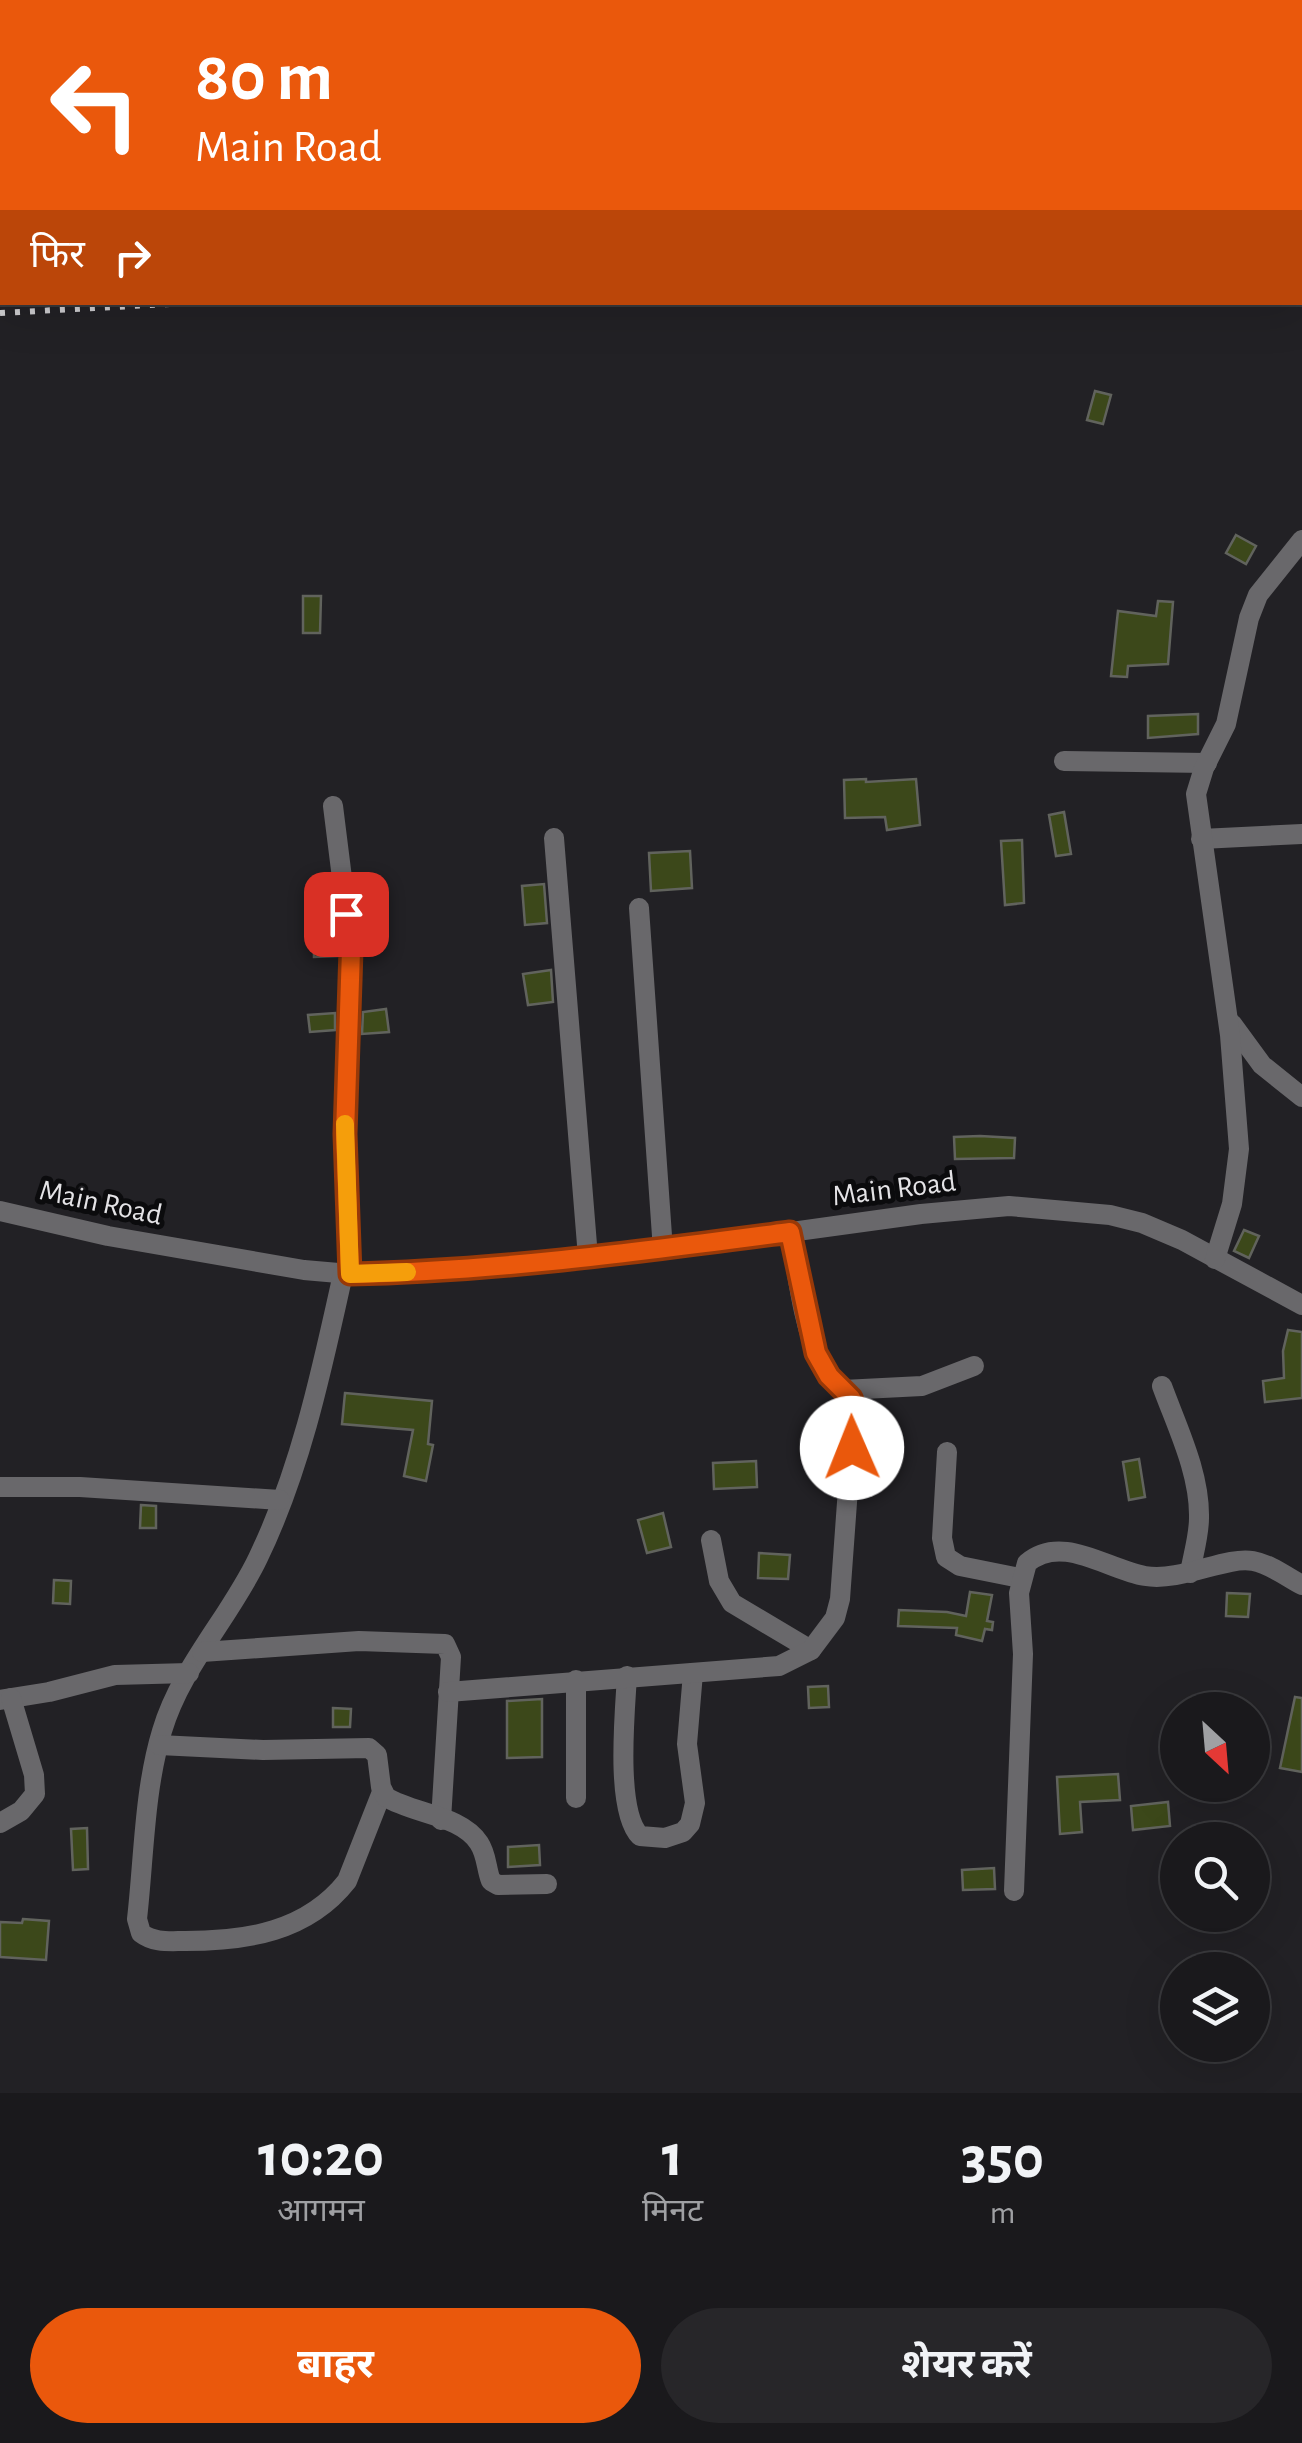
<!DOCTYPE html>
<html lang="hi">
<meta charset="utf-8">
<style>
:root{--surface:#1a191c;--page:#272629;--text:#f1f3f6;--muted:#9fa0a3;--line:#38383b;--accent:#ea580c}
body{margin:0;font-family:"Alegreya Sans","Noto Sans Devanagari",sans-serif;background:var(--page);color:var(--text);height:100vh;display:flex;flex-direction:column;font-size:38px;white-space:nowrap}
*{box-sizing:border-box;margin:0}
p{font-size:32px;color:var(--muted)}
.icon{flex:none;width:55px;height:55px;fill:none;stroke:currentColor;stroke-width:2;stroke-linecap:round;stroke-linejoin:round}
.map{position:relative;height:2093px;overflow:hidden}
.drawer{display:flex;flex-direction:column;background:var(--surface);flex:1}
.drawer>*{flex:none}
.guide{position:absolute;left:0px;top:0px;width:1302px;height:305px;box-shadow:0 10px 40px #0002,0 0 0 2px var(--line);background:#ea580c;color:#fff;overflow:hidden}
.needle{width:65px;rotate:154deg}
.buttons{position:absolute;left:1160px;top:1692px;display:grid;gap:20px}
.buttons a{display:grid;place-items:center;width:110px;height:110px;border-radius:50%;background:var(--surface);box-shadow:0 10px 40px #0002,0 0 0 2px var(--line);font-size:50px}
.pin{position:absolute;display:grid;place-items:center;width:85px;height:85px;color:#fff;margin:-42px;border-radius:20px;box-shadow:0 5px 15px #0006}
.me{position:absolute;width:110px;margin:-55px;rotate:359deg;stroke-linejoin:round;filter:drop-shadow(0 0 8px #0008)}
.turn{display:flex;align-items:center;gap:35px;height:210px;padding:0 30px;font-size:45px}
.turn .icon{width:130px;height:130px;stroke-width:2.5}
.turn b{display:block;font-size:70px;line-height:85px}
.then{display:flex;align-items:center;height:95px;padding:0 30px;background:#0003;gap:20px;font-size:38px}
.eta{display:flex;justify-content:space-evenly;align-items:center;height:170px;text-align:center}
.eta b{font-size:60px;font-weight:700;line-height:70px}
.button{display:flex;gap:20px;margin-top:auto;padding:20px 30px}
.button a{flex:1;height:115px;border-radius:60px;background:var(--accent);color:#fff;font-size:40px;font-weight:700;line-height:115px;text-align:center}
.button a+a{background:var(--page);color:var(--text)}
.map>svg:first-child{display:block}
</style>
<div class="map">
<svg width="1302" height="2093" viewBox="0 0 1302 2093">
<rect width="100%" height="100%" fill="#222125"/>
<g fill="#3c481a" stroke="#61635d" stroke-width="2.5">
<path d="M1095 391 1111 395 1103 424 1087 420Z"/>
<path d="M1236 535 1256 546 1246 564 1226 553Z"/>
<path d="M303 596H321L320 633H303Z"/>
<path d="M1158 601 1173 602 1168 664 1128 666 1127 677 1111 676 1118 611 1156 616Z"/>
<path d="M1198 714V734L1148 738V716Z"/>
<path d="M866 779V782L916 779 920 825 887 830 885 817 845 818 844 780Z"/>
<path d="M1064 812 1071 854 1056 856 1049 815Z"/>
<path d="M1022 840 1024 903 1005 905 1001 841Z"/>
<path d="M690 851 692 888 651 891 649 853Z"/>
<path d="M544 884 547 923 525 925 522 886Z"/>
<path d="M336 940 337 956 314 957V941Z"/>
<path d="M551 970 553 1002 528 1005 523 974Z"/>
<path d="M386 1009 389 1032 362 1034 363 1012Z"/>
<path d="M335 1013V1030L310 1032 308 1015Z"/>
<path d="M980 1136 1015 1138 1014 1158 955 1159 954 1137Z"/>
<path d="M1244 1230 1259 1236 1249 1258 1234 1251Z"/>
<path d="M1288 1330 1302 1332V1398L1265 1402 1263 1381 1284 1378 1283 1351Z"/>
<path d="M345 1393 432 1401 428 1444 433 1445 426 1481 404 1476 413 1430 342 1424Z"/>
<path d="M1139 1459 1145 1497 1129 1500 1123 1462Z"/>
<path d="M756 1461 757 1487 714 1489 713 1463Z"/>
<path d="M141 1505 156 1506V1528H140Z"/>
<path d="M663 1513 671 1547 647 1553 638 1520Z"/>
<path d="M759 1553 790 1555 788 1579 758 1578Z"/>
<path d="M54 1580 71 1581 70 1604 53 1603Z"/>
<path d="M970 1592 992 1595 987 1621 993 1622 992 1630 985 1629 982 1641 956 1635 957 1628 898 1626 899 1610 947 1612 966 1616Z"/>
<path d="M1227 1593 1250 1594 1248 1617 1226 1616Z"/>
<path d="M828 1686 829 1707 809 1708 808 1687Z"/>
<path d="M1295 1697 1302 1698V1772L1280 1768Z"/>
<path d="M542 1699V1757L507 1758V1701Z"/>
<path d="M333 1708 351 1709 350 1727H333Z"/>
<path d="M1118 1774 1120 1800 1080 1802 1082 1832 1060 1834 1057 1777Z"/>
<path d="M1168 1802 1170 1826 1133 1830 1131 1806Z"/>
<path d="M87 1828 88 1869 73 1870 71 1829Z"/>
<path d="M539 1845 540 1865 508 1867V1847Z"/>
<path d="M994 1868 995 1889 963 1890 962 1870Z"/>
<path d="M23 1919 49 1921 46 1960 0 1957V1922L22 1923Z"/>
</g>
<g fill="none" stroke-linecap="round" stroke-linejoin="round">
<g stroke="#69686b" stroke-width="20">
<path d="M799 0 810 2"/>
<path d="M1300 53H1302"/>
<path d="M1300 281 1302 280"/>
<path d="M1064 761 1207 763"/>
<path d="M333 806 351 950 345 1134 350 1274"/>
<path d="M554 838 588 1257"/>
<path d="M1201 839 1302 834"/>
<path d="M639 908 663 1250"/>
<path d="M1232 1024 1262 1065 1302 1097"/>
<path d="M0 1211 108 1236 304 1270 350 1274 421 1272 646 1252 921 1214 1009 1206 1110 1215 1142 1223 1182 1240 1302 1305"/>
<path d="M1215 1259 1232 1204 1239 1149 1230 1035 1196 794 1204 768 1226 724 1249 618 1258 595 1302 540"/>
<path d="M343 1274C322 1369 301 1469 258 1558 230 1617 181 1667 162 1731 144 1790 144 1858 137 1919L141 1933C154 1943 169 1941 185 1941 246 1941 307 1932 347 1881L382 1792"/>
<path d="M1162 1386C1177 1427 1200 1473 1199 1518 1199 1536 1193 1555 1190 1573"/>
<path d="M843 1390 922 1386 974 1366"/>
<path d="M947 1452 942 1538 946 1557 960 1566 1020 1578"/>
<path d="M0 1487H80L280 1500"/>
<path d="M711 1540 719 1581 732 1603 811 1650"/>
<path d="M202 1652 359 1641 445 1644 451 1657 441 1820"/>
<path d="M627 1676C625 1711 615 1811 640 1836L665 1838 683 1832 690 1824 695 1803 687 1744 693 1673"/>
<path d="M448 1692 779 1666 811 1650 835 1618 840 1599 854 1406C847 1388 829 1379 821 1363 803 1328 797 1271 790 1231"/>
<path d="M0 1700 49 1692 115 1675 189 1673"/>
<path d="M159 1745 263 1750 369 1748 377 1755 381 1787 386 1797C413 1814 461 1815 479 1843 487 1855 486 1868 491 1881L498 1885 547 1884"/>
<path d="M576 1798V1680"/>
<path d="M0 1823 21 1811 35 1794 34 1775 11 1698"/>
<path d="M1014 1891 1023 1654 1019 1593 1027 1563C1062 1533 1108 1570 1145 1576 1182 1582 1225 1556 1253 1561 1270 1564 1287 1577 1302 1585"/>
</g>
<g stroke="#cdcccf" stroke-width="6" stroke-dasharray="5 10" stroke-linecap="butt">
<path d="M1300 231H1302"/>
<path d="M1300 249H1302"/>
<path d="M0 293H2"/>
<path d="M0 313 208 302"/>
</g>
</g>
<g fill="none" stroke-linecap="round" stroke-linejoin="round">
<g stroke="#983908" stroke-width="25">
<path id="route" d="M346 914 351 950 345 1134 350 1274C498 1271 645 1251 790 1232L816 1353 829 1376 851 1398 854 1406 852 1448"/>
</g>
<use href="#route" stroke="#ea580c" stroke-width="18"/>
<path stroke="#f59e0b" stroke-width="18" d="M345 1124 350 1274 407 1272"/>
</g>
<g text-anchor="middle" stroke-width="10" stroke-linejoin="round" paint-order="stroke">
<g font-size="30" fill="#e4e3e6" stroke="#0b0b0d">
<text transform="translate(894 1188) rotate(-7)" y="10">Main Road</text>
<text transform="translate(101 1202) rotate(12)" y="10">Main Road</text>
</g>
</g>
</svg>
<div class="buttons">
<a><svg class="needle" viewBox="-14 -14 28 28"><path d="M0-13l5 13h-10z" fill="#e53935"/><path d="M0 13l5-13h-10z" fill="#9fa0a3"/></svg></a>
<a><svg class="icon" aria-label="search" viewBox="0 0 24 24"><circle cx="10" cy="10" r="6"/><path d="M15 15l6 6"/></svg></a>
<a><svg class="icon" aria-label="layers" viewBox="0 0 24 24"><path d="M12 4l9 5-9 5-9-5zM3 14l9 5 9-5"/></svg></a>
</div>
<div class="pin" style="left:346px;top:914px;background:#d93025"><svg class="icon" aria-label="arrive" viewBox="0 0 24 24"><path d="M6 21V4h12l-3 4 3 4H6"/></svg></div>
<svg class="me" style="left:852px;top:1448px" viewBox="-20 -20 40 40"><circle r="19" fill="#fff"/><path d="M0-13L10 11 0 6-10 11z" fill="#ea580c"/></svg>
<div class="guide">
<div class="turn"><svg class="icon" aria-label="left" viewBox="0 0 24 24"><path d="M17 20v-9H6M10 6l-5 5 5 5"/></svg><div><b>80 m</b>Main Road</div></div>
<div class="then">फिर<svg class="icon" aria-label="right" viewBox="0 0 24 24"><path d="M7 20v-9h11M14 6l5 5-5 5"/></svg></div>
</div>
</div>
<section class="drawer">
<div class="eta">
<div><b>10:20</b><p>आगमन</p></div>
<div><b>1</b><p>मिनट</p></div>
<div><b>350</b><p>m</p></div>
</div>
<div class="button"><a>बाहर</a><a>शेयर करें</a></div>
</section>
